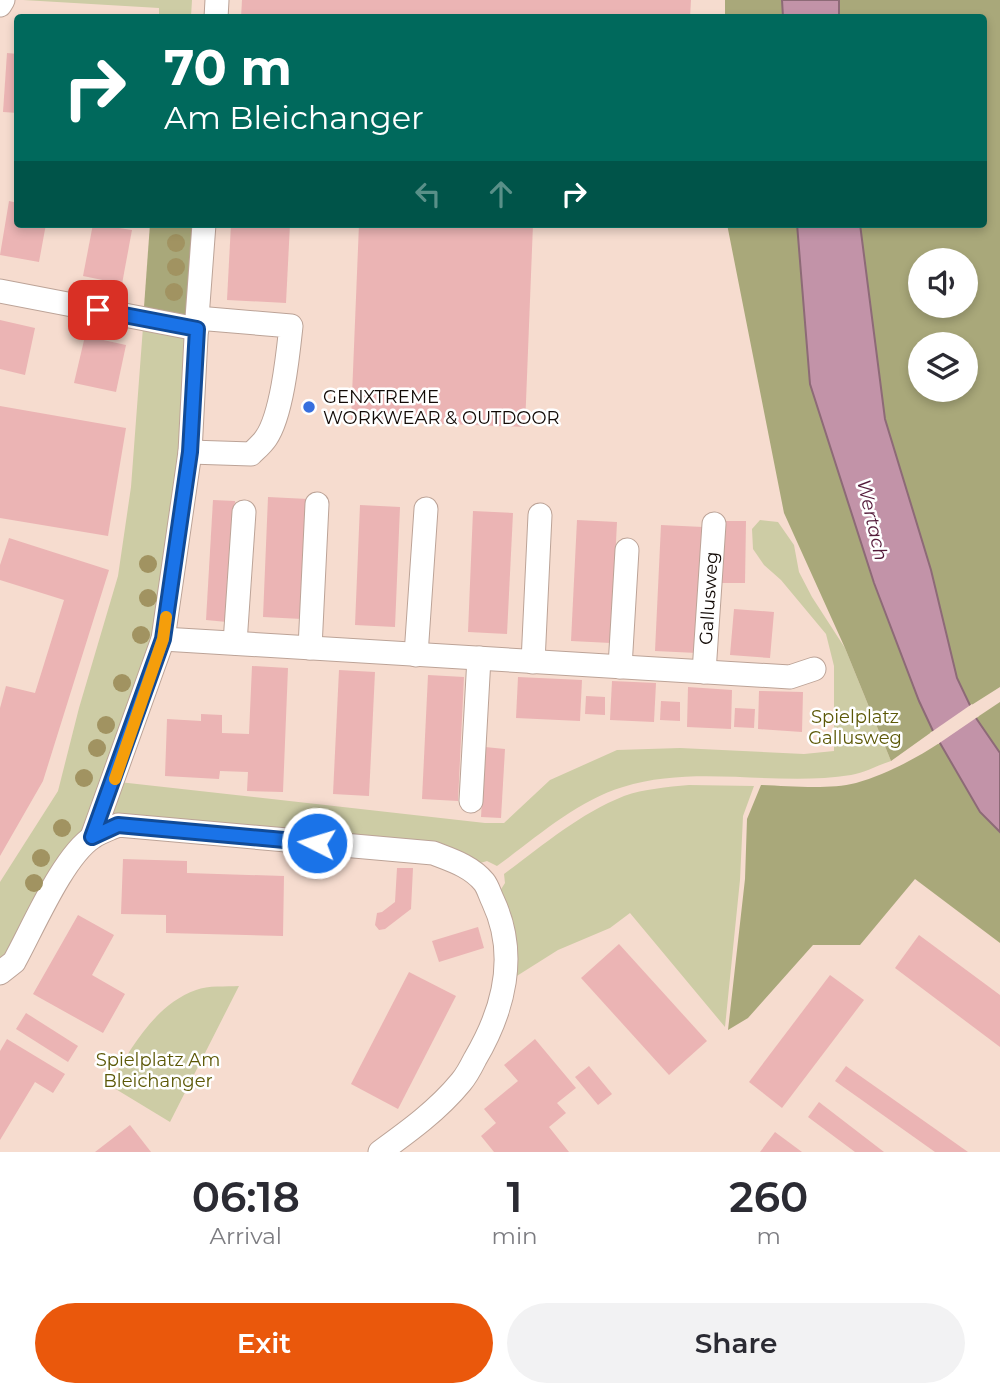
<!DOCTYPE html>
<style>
:root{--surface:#fff;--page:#f2f2f3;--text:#2b2b33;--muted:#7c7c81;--accent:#ea580c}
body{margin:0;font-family:Montserrat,sans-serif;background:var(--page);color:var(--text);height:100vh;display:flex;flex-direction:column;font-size:26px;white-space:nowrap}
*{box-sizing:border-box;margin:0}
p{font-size:23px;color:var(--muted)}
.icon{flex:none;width:38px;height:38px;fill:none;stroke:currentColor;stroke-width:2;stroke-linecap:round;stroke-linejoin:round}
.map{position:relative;height:1152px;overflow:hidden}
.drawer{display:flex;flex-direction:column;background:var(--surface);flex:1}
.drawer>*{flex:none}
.banner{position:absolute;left:14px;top:14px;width:973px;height:214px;border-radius:7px;box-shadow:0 4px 10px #0003;background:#00695c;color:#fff;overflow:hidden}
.fabs{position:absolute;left:908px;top:248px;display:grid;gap:14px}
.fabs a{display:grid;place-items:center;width:70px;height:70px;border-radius:50%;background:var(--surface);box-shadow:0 4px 10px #0003;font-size:35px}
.pin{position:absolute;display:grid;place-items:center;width:60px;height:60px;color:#fff;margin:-30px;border-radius:14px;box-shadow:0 4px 10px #0006}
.me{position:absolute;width:77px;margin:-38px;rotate:275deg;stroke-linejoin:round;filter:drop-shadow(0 0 5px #0008)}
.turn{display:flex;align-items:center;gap:24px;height:147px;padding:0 35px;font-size:32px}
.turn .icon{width:91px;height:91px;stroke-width:2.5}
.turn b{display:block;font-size:49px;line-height:60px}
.lanes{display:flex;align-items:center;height:66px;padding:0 35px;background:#0003;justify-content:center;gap:35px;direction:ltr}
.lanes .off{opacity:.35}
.eta{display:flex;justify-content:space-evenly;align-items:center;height:119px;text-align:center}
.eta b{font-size:42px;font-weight:600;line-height:49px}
.action{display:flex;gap:14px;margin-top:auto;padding:14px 35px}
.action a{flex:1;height:80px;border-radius:42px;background:var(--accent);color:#fff;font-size:28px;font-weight:600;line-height:80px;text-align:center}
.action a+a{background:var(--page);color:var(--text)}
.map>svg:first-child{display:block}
</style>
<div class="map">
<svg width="1000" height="1152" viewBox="0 0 1000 1152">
<rect width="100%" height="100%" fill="#f6dccf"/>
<g fill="#cdcca5">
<path d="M23 0H192L191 17 159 18V8Z"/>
<path d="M143 327 190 336 177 499 157 636 87 830 0 965V882L58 791 79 708 118 576 131 487Z"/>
<path d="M760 520 778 522 794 545 799 572 812 597 845 648 891 761C878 765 864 773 851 775 776 787 696 764 623 787 576 801 536 838 497 866L487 861 477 864 105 823 119 782 485 823H504L550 780 617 750 680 748 804 754 834 751V666L826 634 781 580 764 565 753 549 752 529Z"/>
<path d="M689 785 754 786 743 816 740 880 725 1027 630 913 610 928 558 950 512 979 498 894 505 883 504 874C542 846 579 814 624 796 644 789 667 787 689 785Z"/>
<path d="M239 986 170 1122 109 1085C131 1049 154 1005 196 990 208 985 226 987 239 986Z"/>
</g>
<g fill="#a9a87a" fill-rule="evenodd">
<path d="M725 0H782L783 17H725Z"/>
<path d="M839 0H1000V687L970 706 957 678 931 570 885 419 860 224H984V18H839ZM920 261H966V306H920ZM920 345H966V390H920Z"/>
<path d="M150 224H193L188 315 144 307Z"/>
<path d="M727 224H797L810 384 874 584 919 701 933 731 891 761 845 648 784 513Z"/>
<path d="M1000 702V753L976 718Z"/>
<path d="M941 742 980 812 1000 832V943L915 879 860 945H813L748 1018 728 1030 745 879 747 819 761 785C790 786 828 790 856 783 885 775 915 759 941 742Z"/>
</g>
<g fill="#c293a8" stroke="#8d6a77" stroke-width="2">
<path d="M782 0H839V17H783Z"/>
<path d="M797 224H860L885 419 931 570 957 678 976 718 1000 753V832L980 812 933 731 919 701 874 583 810 384Z"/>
</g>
<path fill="#f6dccf" d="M972 704 979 716 938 744 930 733Z"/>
<g fill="#ebb4b4">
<path d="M242 0H691L690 18H241Z"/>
<path d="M7 53 18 54V113L3 112Z"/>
<path d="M9 201 18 203V224H46L39 262 0 255Z"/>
<path d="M93 224 132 230 122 284 83 276Z"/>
<path d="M231 224H290L286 303 227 300Z"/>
<path d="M359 224H533L525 427 351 420Z"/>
<path d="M0 320 35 328 25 375 0 369Z"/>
<path d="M85 336 126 345 116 392 74 383Z"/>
<path d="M0 406 126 428 108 536 0 518Z"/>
<path d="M268 497 308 499 302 619 263 617Z"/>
<path d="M213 500 235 501 227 622 206 620Z"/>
<path d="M360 505 400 507 395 627 355 625Z"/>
<path d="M473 511 513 513 507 634 468 632Z"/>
<path d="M577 520 617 522 611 643 571 641Z"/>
<path d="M722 521H746L745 583H721Z"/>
<path d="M661 525 703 527 697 653 655 651Z"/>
<path d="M9 538 109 570 43 781 0 856V708L6 686 35 693 64 600 0 580V565Z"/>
<path d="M734 609 774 612 770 658 730 655Z"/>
<path d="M252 666 288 668 283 792 247 791 248 772 220 771 219 779 165 776 167 719 201 721V714L222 715V733L249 734Z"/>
<path d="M339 670 375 672 369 796 333 794Z"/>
<path d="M428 675 464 677 458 801 422 799Z"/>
<path d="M518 677 582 680 580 721 516 718Z"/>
<path d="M612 681 656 683 654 722 610 720Z"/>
<path d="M688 687 732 690 731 729 687 727Z"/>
<path d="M759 691 803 692 802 732 758 729Z"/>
<path d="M586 696 605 697V715L585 714Z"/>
<path d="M661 701 680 702V721L660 720Z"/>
<path d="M735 708 755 709 754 728 734 727Z"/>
<path d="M485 747 505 749 501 818 481 817Z"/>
<path d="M123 859 187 861V873L284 876 283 936 166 933V915L121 914Z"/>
<path d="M397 868H413L411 909 385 929 379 930 375 925 377 913 382 912 395 902Z"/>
<path d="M78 915 114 935 92 975 125 994 103 1033 33 994Z"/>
<path d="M478 927 484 948 439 962 432 941Z"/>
<path d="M919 935 1000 995V1047L895 968Z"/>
<path d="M619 944 707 1041 669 1075 581 978Z"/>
<path d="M409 972 456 996 398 1109 351 1084Z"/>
<path d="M830 975 864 1000 782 1108 749 1082Z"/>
<path d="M26 1013 78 1046 68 1062 16 1029Z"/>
<path d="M7 1039 65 1074 53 1093 35 1082 0 1140V1051Z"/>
<path d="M535 1039 576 1088 557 1103 566 1113 549 1127 569 1152H494L481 1136 496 1123 484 1109 518 1081 504 1065Z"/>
<path d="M589 1066 612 1094 598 1105 575 1077Z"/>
<path d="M846 1066 968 1152H935L835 1081Z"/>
<path d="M819 1102 884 1152H855L808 1117Z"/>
<path d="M130 1125 151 1152H95Z"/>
<path d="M775 1132 802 1152H760Z"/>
</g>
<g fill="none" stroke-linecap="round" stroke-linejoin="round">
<g stroke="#bca397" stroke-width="25">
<g id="minor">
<path d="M0 5 3 0"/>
<path d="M216 18 217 0"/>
<path d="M0 291 197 329"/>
<path d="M190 452 251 454C256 449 262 444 266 438 282 415 288 354 291 326L197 318"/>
<path d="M163 639 790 677 814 669"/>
<path d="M235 643 244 512"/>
<path d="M310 648 317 504"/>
<path d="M416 655 426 509"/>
<path d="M533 662 540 515"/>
<path d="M620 667 627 550"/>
<path id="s1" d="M704 672 714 524"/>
<path d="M471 801 479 658"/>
<path d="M92 837 163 639 190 452 197 318 204 224"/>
<path d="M0 973 14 962C32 930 63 856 93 837 100 832 110 829 118 825L433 853C451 860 471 866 484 882 488 887 490 895 493 901 518 954 504 1010 475 1059 471 1067 467 1075 461 1082 438 1110 409 1131 380 1152"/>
</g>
</g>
<use href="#minor" stroke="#fff" stroke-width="23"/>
</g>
<g fill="#a19361">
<circle cx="176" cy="243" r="9"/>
<circle cx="176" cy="267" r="9"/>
<circle cx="174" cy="292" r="9"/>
<circle cx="148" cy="564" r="9"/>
<circle cx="148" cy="598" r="9"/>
<circle cx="141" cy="635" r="9"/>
<circle cx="122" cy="683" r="9"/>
<circle cx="106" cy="725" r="9"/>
<circle cx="97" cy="748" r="9"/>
<circle cx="84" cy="778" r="9"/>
<circle cx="62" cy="828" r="9"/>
<circle cx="41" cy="858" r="9"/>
<circle cx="34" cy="883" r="9"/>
</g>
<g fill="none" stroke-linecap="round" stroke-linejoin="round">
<g stroke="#114b97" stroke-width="18">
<path id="route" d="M98 310 197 329 190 452 163 639 92 837 118 825 317 843"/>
</g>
<use href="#route" stroke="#1a73e8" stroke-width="12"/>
<path stroke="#f59e0b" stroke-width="12" d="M115 779 163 639 166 617"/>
</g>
<circle fill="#376fde" stroke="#fff" stroke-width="2.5" cx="309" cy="407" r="7"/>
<g text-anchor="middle" stroke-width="5" stroke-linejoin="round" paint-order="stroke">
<g font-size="18" fill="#120a06" stroke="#fff" text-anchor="start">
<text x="323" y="403">GENXTREME<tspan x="323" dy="21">WORKWEAR &amp; OUTDOOR</tspan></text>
</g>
<g font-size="18" fill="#120a06" stroke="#fff">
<text dy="6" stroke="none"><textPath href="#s1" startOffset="74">Gallusweg</textPath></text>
</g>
<g font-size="18" fill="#5c5807" stroke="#fff">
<text x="855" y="723">Spielplatz<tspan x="855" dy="21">Gallusweg</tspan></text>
<text x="158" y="1066">Spielplatz Am<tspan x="158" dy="21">Bleichanger</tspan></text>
</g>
<g font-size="19" font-style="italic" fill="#541a3a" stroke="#fff">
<text transform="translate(873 520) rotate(77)" y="7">Wertach</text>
</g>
</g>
</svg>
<div class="fabs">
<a><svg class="icon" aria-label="sound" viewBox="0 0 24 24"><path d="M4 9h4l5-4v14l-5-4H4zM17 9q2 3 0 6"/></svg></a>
<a><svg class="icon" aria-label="layers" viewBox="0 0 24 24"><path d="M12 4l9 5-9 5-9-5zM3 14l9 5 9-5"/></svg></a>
</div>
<div class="pin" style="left:98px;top:310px;background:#d93025"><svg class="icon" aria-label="arrive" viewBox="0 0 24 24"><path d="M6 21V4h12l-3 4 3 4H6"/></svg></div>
<svg class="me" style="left:317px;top:843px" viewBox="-20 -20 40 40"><circle r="17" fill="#1a73e8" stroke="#fff" stroke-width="3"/><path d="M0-11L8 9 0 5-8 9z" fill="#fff"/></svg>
<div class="banner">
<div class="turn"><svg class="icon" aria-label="right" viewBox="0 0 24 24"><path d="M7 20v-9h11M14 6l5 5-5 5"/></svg><div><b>70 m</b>Am Bleichanger</div></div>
<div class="lanes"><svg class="icon off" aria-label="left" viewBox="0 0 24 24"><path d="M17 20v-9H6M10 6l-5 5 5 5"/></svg><svg class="icon off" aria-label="ahead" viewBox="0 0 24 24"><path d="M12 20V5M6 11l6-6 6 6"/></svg><svg class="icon" aria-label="right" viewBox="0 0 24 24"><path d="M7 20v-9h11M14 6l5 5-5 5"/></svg></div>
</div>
</div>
<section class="drawer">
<div class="eta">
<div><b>06:18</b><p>Arrival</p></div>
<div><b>1</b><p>min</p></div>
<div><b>260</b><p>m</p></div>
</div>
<div class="action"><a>Exit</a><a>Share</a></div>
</section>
